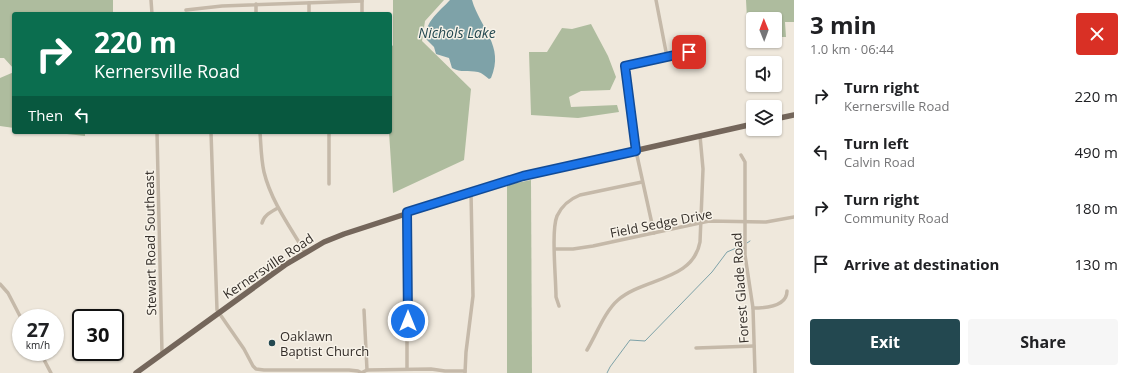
<!DOCTYPE html>
<meta charset="utf-8">
<style>
:root{--surface:#fff;--page:#f6f6f6;--text:#202124;--muted:#757577;--accent:#234850}
body{margin:0;font-family:"Open Sans",sans-serif;background:var(--page);color:var(--text);height:100vh;display:flex;flex-direction:column;font-size:15px;white-space:nowrap}
*{box-sizing:border-box;margin:0}
p{font-size:13px;color:var(--muted)}
.icon{flex:none;width:22px;height:22px;fill:none;stroke:currentColor;stroke-width:2;stroke-linecap:round;stroke-linejoin:round}
.map{position:relative;flex:1;overflow:hidden}
.sheet{display:flex;flex-direction:column;background:var(--surface);width:340px}
.sheet>*{flex:none}
.banner{position:absolute;left:12px;top:12px;width:380px;height:122px;border-radius:4px;box-shadow:0 1px 3px #0004;background:#0b6e4f;color:#fff;overflow:hidden}
.needle{width:26px;rotate:359deg}
.tools{position:absolute;left:746px;top:12px;display:grid;gap:8px}
.tools a{display:grid;place-items:center;width:36px;height:36px;border-radius:4px;background:var(--surface);box-shadow:0 1px 3px #0004;font-size:20px}
.speed{position:absolute;left:12px;top:309px;display:flex;gap:8px;font-size:20px;font-weight:700;text-align:center}
.speed>*{display:grid;place-content:center;width:52px;height:52px;border-radius:50%;background:var(--surface);box-shadow:0 1px 3px #0004;line-height:1}
.speed small{font-size:10px;font-weight:400}
.speed .limit{border:2px solid #111;border-radius:6px;background:#fff;color:#111}
.pin{position:absolute;display:grid;place-items:center;width:34px;height:34px;color:#fff;margin:-17px;border-radius:8px;box-shadow:0 2px 6px #0006}
.me{position:absolute;width:44px;margin:-22px;rotate:0deg;stroke-linejoin:round;filter:drop-shadow(0 0 3px #0008)}
.turn{display:flex;align-items:center;gap:14px;height:84px;padding:0 16px;font-size:18px}
.turn .icon{width:52px;height:52px;stroke-width:2.5}
.turn b{display:block;font-size:28px;line-height:34px}
.then{display:flex;align-items:center;height:38px;padding:0 16px;background:#0003;gap:8px;font-size:15px}
.round{display:grid;place-items:center;flex:none;width:42px;height:42px;border-radius:4px;background:var(--page)}
.headline{display:flex;align-items:center;justify-content:space-between;height:68px;padding:0 16px}
h1{font-size:24px;font-weight:700;line-height:30px}
.primary-button{display:flex;gap:8px;margin-top:auto;padding:8px 16px}
.primary-button a{flex:1;height:46px;border-radius:4px;background:var(--accent);color:#fff;font-size:16px;font-weight:700;line-height:46px;text-align:center}
.primary-button a+a{background:var(--page);color:var(--text)}
ul{padding:0;list-style:none}
li{display:flex;align-items:center;gap:12px;height:56px;padding:0 16px}
li div{flex:1}
li b{display:block;font-size:15px}
li em{font-style:normal}
main{display:flex;flex:1;min-height:0}
.map>svg:first-child{display:block}
</style>
<main>
<div class="map">
<svg width="794" height="373" viewBox="0 0 794 373">
<rect width="100%" height="100%" fill="#efe8dc"/>
<g fill="#aebc9e">
<path d="M0 0H113V14H14V69L4 58H0Z"/>
<path d="M393 0H444L425 21 422 41 471 89 464 160 393 193 389 132H369H390V49L393 45Z"/>
<path d="M746 0H794V22H785L786 37H775V19H753V37L748 38Z"/>
<path d="M591 24 608 56 616 77 610 90 581 91 569 97 571 107 617 105 619 112 578 118 531 115 529 52H547L562 28 572 29Z"/>
<path d="M14 72V128L0 126V78Z"/>
<path d="M49 132H85V136Z"/>
<path d="M531 180 532 373H507V185Z"/>
</g>
<path fill="#7ea2a8" d="M450 0H472C480 28 505 46 491 78L489 79C485 76 482 73 478 72 468 70 461 73 452 68L449 58 436 54 434 47 426 39C424 22 440 11 450 0Z"/>
<g fill="none" stroke-linecap="round" stroke-linejoin="round">
<g stroke="#7ea2a8" stroke-width="1">
<path d="M747 243 750 241"/>
<path d="M607 373 610 367 630 340 645 341 712 272 727 252 741 246"/>
</g>
<g stroke="#c5b9a9" stroke-width="3.5">
<path d="M151 0 152 14"/>
<path d="M362 0V14"/>
<path d="M656 0 667 57"/>
<path d="M309 3V14"/>
<path d="M256 4V14"/>
<path d="M186 10 222 6 362 1"/>
<path d="M157 132 162 353"/>
<path d="M211 132 217 310 244 349 253 366 256 369 264 370H349L358 371 362 373"/>
<path d="M260 132C261 145 261 159 264 172 271 201 290 227 305 252"/>
<path d="M329 132V184"/>
<path d="M741 155 745 162V255L753 308 755 373"/>
<path d="M407 212V369"/>
<path d="M262 223C264 215 271 212 278 208"/>
<path d="M654 233 636 151 625 66 700 50"/>
<path d="M555 249H573L593 246 709 221 766 222 794 217"/>
<path d="M0 284 8 293 21 318"/>
<path d="M559 306 556 297C556 278 551 231 557 216 562 205 570 199 580 195L642 182"/>
<path d="M753 308C765 308 787 307 787 291"/>
<path d="M364 310 367 370"/>
<path d="M696 348 754 346"/>
<path d="M587 350C596 335 605 311 618 300 643 278 693 281 700 242L703 169 700 136"/>
<path d="M40 352 51 373"/>
<path d="M361 373 367 370 431 369 445 371H465"/>
<path d="M465 373 466 352 473 296 471 192"/>
</g>
<g stroke="#74665b" stroke-width="5.5">
<path d="M775 119 794 115"/>
<path d="M136 373 285 265 324 242 344 234 523 176 753 124"/>
</g>
</g>
<g fill="none" stroke-linecap="round" stroke-linejoin="round">
<g stroke="#114b97" stroke-width="10">
<path id="route" d="M408 321 407 212 523 176 636 151 625 66 689 52"/>
</g>
<use href="#route" stroke="#1a73e8" stroke-width="7"/>
</g>
<circle fill="#234850" stroke="#f7f2e8" stroke-width="1.5" cx="272" cy="343" r="4"/>
<g text-anchor="middle" stroke-width="3" stroke-linejoin="round" paint-order="stroke">
<g font-size="13" fill="#332d28" stroke="#f7f2e8">
<text transform="translate(661 223) rotate(-11)" y="5">Field Sedge Drive</text>
<text transform="translate(150 243) rotate(-91)" y="5">Stewart Road Southeast</text>
<text transform="translate(268 266) rotate(-34)" y="5">Kernersville Road</text>
<text transform="translate(740 288) rotate(-94)" y="5">Forest Glade Road</text>
</g>
<g font-size="13" fill="#332d28" stroke="#f7f2e8" text-anchor="start">
<text x="280" y="341">Oaklawn<tspan x="280" dy="15">Baptist Church</tspan></text>
</g>
<g font-size="14" font-style="italic" fill="#234850" stroke="#f7f2e8">
<text x="457" y="38">Nichols Lake</text>
</g>
</g>
</svg>
<div class="tools">
<a><svg class="needle" viewBox="-14 -14 28 28"><path d="M0-13l5 13h-10z" fill="#e53935"/><path d="M0 13l5-13h-10z" fill="#757577"/></svg></a>
<a><svg class="icon" aria-label="sound" viewBox="0 0 24 24"><path d="M4 9h4l5-4v14l-5-4H4zM17 9q2 3 0 6"/></svg></a>
<a><svg class="icon" aria-label="layers" viewBox="0 0 24 24"><path d="M12 4l9 5-9 5-9-5zM3 14l9 5 9-5"/></svg></a>
</div>
<div class="speed"><div>27<small>km/h</small></div><div class="limit">30</div></div>
<div class="pin" style="left:689px;top:52px;background:#d93025"><svg class="icon" aria-label="arrive" viewBox="0 0 24 24"><path d="M6 21V4h12l-3 4 3 4H6"/></svg></div>
<svg class="me" style="left:408px;top:321px" viewBox="-20 -20 40 40"><circle r="17" fill="#1a73e8" stroke="#fff" stroke-width="3"/><path d="M0-11L8 9 0 5-8 9z" fill="#fff"/></svg>
<div class="banner">
<div class="turn"><svg class="icon" aria-label="right" viewBox="0 0 24 24"><path d="M7 20v-9h11M14 6l5 5-5 5"/></svg><div><b>220 m</b>Kernersville Road</div></div>
<div class="then">Then<svg class="icon" aria-label="left" viewBox="0 0 24 24"><path d="M17 20v-9H6M10 6l-5 5 5 5"/></svg></div>
</div>
</div>
<section class="sheet">
<div class="headline"><div><h1>3 min</h1><p>1.0 km · 06:44</p></div><a class="round" style="background:#d93025;color:#fff"><svg class="icon" aria-label="close" viewBox="0 0 24 24"><path d="M6 6l12 12M18 6L6 18"/></svg></a></div>
<ul>
<li><svg class="icon" aria-label="right" viewBox="0 0 24 24"><path d="M7 20v-9h11M14 6l5 5-5 5"/></svg><div><b>Turn right</b><p>Kernersville Road</p></div><em>220 m</em></li>
<li><svg class="icon" aria-label="left" viewBox="0 0 24 24"><path d="M17 20v-9H6M10 6l-5 5 5 5"/></svg><div><b>Turn left</b><p>Calvin Road</p></div><em>490 m</em></li>
<li><svg class="icon" aria-label="right" viewBox="0 0 24 24"><path d="M7 20v-9h11M14 6l5 5-5 5"/></svg><div><b>Turn right</b><p>Community Road</p></div><em>180 m</em></li>
<li><svg class="icon" aria-label="arrive" viewBox="0 0 24 24"><path d="M6 21V4h12l-3 4 3 4H6"/></svg><div><b>Arrive at destination</b></div><em>130 m</em></li>
</ul>
<div class="primary-button"><a>Exit</a><a>Share</a></div>
</section>
</main>
